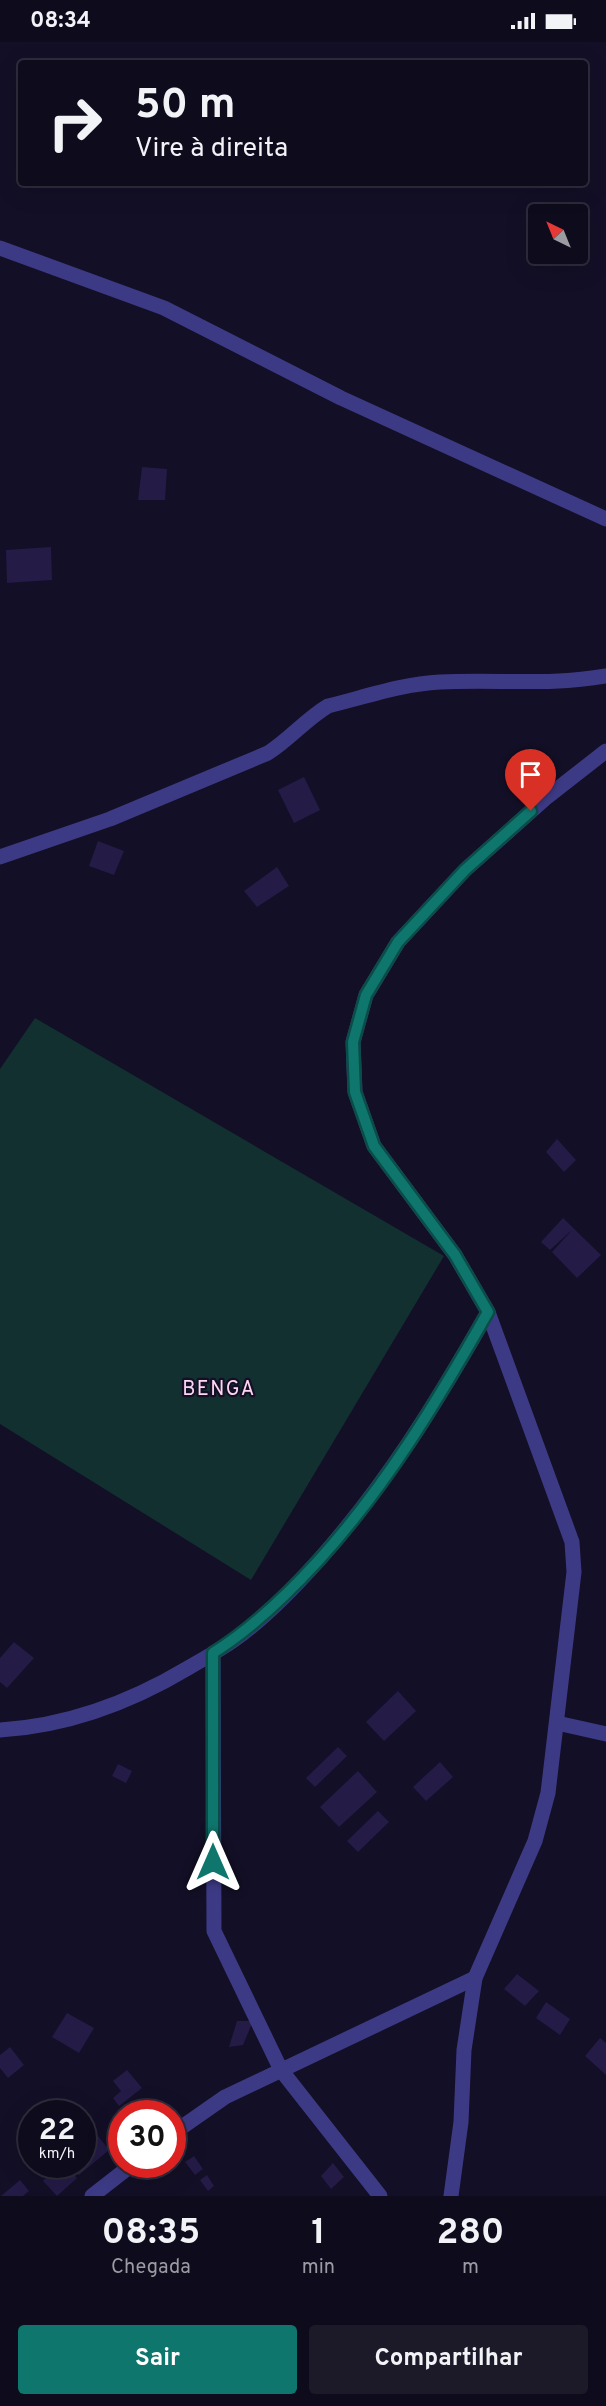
<!DOCTYPE html>
<html lang="pt">
<meta charset="utf-8">
<style>
:root{--surface:#0e0b1c;--page:#1c1929;--text:#f1f3f6;--muted:#9b9ba3;--line:#2e2b3b;--accent:#0f766e}
body{margin:0;font-family:Overpass,sans-serif;background:var(--page);color:var(--text);height:100vh;display:flex;flex-direction:column;font-size:22px;white-space:nowrap}
*{box-sizing:border-box;margin:0}
p{font-size:20px;color:var(--muted)}
.icon{flex:none;width:33px;height:33px;fill:none;stroke:currentColor;stroke-width:2;stroke-linecap:round;stroke-linejoin:round}
.map{position:relative;height:2154px;overflow:hidden}
.sheet{display:flex;flex-direction:column;background:var(--surface);flex:1}
.sheet>*{flex:none}
.hud{position:absolute;left:18px;top:18px;width:570px;height:126px;border-radius:6px;box-shadow:0 6px 24px #0002,0 0 0 2px var(--line);background:#0e0b1c;color:var(--text);overflow:hidden}
.needle{width:39px;rotate:317deg}
.fabs{position:absolute;left:528px;top:162px;display:grid;gap:12px}
.fabs a{display:grid;place-items:center;width:60px;height:60px;border-radius:6px;background:var(--surface);box-shadow:0 6px 24px #0002,0 0 0 2px var(--line);font-size:30px}
.speed{position:absolute;left:18px;top:2058px;display:flex;gap:12px;font-size:30px;font-weight:700;text-align:center}
.speed>*{display:grid;place-content:center;width:78px;height:78px;border-radius:50%;background:var(--surface);box-shadow:0 6px 24px #0002,0 0 0 2px var(--line);line-height:1}
.speed small{font-size:15px;font-weight:400}
.speed .limit{border:9px solid #d22;background:#fff;color:#111}
.pin{position:absolute;display:grid;place-items:center;width:51px;height:51px;color:#fff;margin:-62px -26px;border-radius:50% 50% 50% 0;rotate:-45deg;box-shadow:0 0 6px #0007}
.pin .icon{rotate:45deg}
.me{position:absolute;width:66px;margin:-33px;rotate:0deg;stroke-linejoin:round;filter:drop-shadow(0 0 4px #0008)}
.turn{display:flex;align-items:center;gap:21px;height:126px;padding:0 18px;font-size:27px}
.turn .icon{width:78px;height:78px;stroke-width:2.5}
.turn b{display:block;font-size:42px;line-height:51px}
.eta{display:flex;justify-content:space-evenly;align-items:center;height:102px;text-align:center}
.eta b{font-size:36px;font-weight:700;line-height:42px}
.cta{display:flex;gap:12px;margin-top:auto;padding:12px 18px}
.cta a{flex:1;height:69px;border-radius:6px;background:var(--accent);color:#fff;font-size:24px;font-weight:700;line-height:69px;text-align:center}
.cta a+a{background:var(--page);color:var(--text)}
.status{display:flex;justify-content:space-between;align-items:center;height:42px;padding:0 30px;background:var(--surface);direction:ltr}
.status svg{height:16px;fill:currentColor}
.map>svg:first-child{display:block}
</style>
<div class="status"><b>08:34</b><svg viewBox="0 0 49 12"><path d="M0 12V9h3v3zM5 12V6h3v6zM10 12V3h3v9zM15 12V0h3v12zM26 1h20v11H26zM47 4h2v5h-2z"/></svg></div>
<div class="map">
<svg width="606" height="2154" viewBox="0 0 606 2154">
<rect width="100%" height="100%" fill="#130f26"/>
<path fill="#12302f" d="M35 976 444 1214 251 1538 0 1382V1027Z"/>
<g fill="#241b47">
<path d="M142 425 167 427 165 458H138Z"/>
<path d="M51 505 52 538 7 541 6 508Z"/>
<path d="M304 735 320 768 294 781 278 748Z"/>
<path d="M98 799 124 809 114 833 89 824Z"/>
<path d="M277 825 289 844 257 865 244 849Z"/>
<path d="M557 1097 576 1118 564 1130 546 1110Z"/>
<path d="M563 1176 601 1213 577 1236 552 1210 572 1188 550 1208 541 1200Z"/>
<path d="M14 1600 34 1616 7 1646 0 1640V1616Z"/>
<path d="M398 1649 416 1669 384 1699 366 1680Z"/>
<path d="M338 1705 347 1714 315 1745 306 1736Z"/>
<path d="M440 1720 453 1735 426 1759 413 1745Z"/>
<path d="M118 1722 132 1729 126 1741 112 1734Z"/>
<path d="M358 1729 377 1750 339 1785 320 1765Z"/>
<path d="M378 1769 389 1780 358 1810 347 1799Z"/>
<path d="M517 1932 539 1949 525 1964 504 1947Z"/>
<path d="M546 1960 570 1977 560 1993 536 1976Z"/>
<path d="M67 1971 94 1986 79 2011 52 1995Z"/>
<path d="M237 1979H253L243 2003 229 2005Z"/>
<path d="M600 1996 606 2001V2033L585 2014Z"/>
<path d="M10 2005 24 2023 8 2036 0 2026V2013Z"/>
<path d="M127 2028 142 2046 119 2064 113 2056 121 2049 113 2039Z"/>
<path d="M85 2085 93 2095 97 2093 109 2108 79 2133 70 2122H82V2087Z"/>
<path d="M194 2114 203 2127 195 2133 185 2120Z"/>
<path d="M333 2121 344 2135 331 2147 321 2134Z"/>
<path d="M60 2122H64L77 2136 57 2154 43 2139Z"/>
<path d="M207 2133 214 2144 208 2149 200 2138Z"/>
<path d="M20 2138 29 2149 23 2154H1Z"/>
</g>
<g fill="none" stroke-linecap="round" stroke-linejoin="round">
<g stroke="#3d3a85" stroke-width="15">
<path d="M0 206 164 266 341 356 606 477"/>
<path d="M0 815 110 777 268 711C290 697 306 677 328 664 365 655 402 642 440 640 496 637 551 644 606 634"/>
<path d="M213 1611 214 1889 281 2028 380 2154"/>
<path d="M557 1681 606 1692"/>
<path d="M0 1688C67 1684 131 1660 188 1626 203 1617 220 1608 234 1598 265 1576 292 1548 317 1520 386 1443 437 1360 488 1270"/>
<path d="M172 2092 225 2055 475 1936"/>
<path d="M92 2154 133 2122"/>
<path d="M451 2154 461 2080 464 2008 475 1936 535 1799 548 1751 574 1530 572 1500 488 1270 455 1213 374 1104 355 1050 353 1000 366 953 398 900 465 828 547 755 606 709"/>
</g>
</g>
<g fill="none" stroke-linecap="round" stroke-linejoin="round">
<g stroke="#0a4d48" stroke-width="15">
<path id="route" d="M213 1820V1611C253 1586 287 1553 319 1518 387 1443 438 1358 488 1270L455 1213 374 1104 355 1050 353 1000 366 953 398 900 465 828 531 769"/>
</g>
<use href="#route" stroke="#0f766e" stroke-width="10"/>
</g>
<g text-anchor="middle" stroke-width="4.5" stroke-linejoin="round" paint-order="stroke">
<g font-size="20" letter-spacing="1.5" fill="#ffd6f0" stroke="#130f26">
<text x="219" y="1353">BENGA</text>
</g>
</g>
</svg>
<div class="fabs">
<a><svg class="needle" viewBox="-14 -14 28 28"><path d="M0-13l5 13h-10z" fill="#e53935"/><path d="M0 13l5-13h-10z" fill="#9b9ba3"/></svg></a>
</div>
<div class="speed"><div>22<small>km/h</small></div><div class="limit">30</div></div>
<div class="pin" style="left:531px;top:769px;background:#d93025"><svg class="icon" aria-label="arrive" viewBox="0 0 24 24"><path d="M6 21V4h12l-3 4 3 4H6"/></svg></div>
<svg class="me" style="left:213px;top:1820px" viewBox="-20 -20 40 40"><path d="M0-17L14 15 0 8-14 15z" fill="#0f766e" stroke="#fff" stroke-width="4"/></svg>
<div class="hud">
<div class="turn"><svg class="icon" aria-label="right" viewBox="0 0 24 24"><path d="M7 20v-9h11M14 6l5 5-5 5"/></svg><div><b>50 m</b>Vire à direita</div></div>
</div>
</div>
<section class="sheet">
<div class="eta">
<div><b>08:35</b><p>Chegada</p></div>
<div><b>1</b><p>min</p></div>
<div><b>280</b><p>m</p></div>
</div>
<div class="cta"><a>Sair</a><a>Compartilhar</a></div>
</section>
